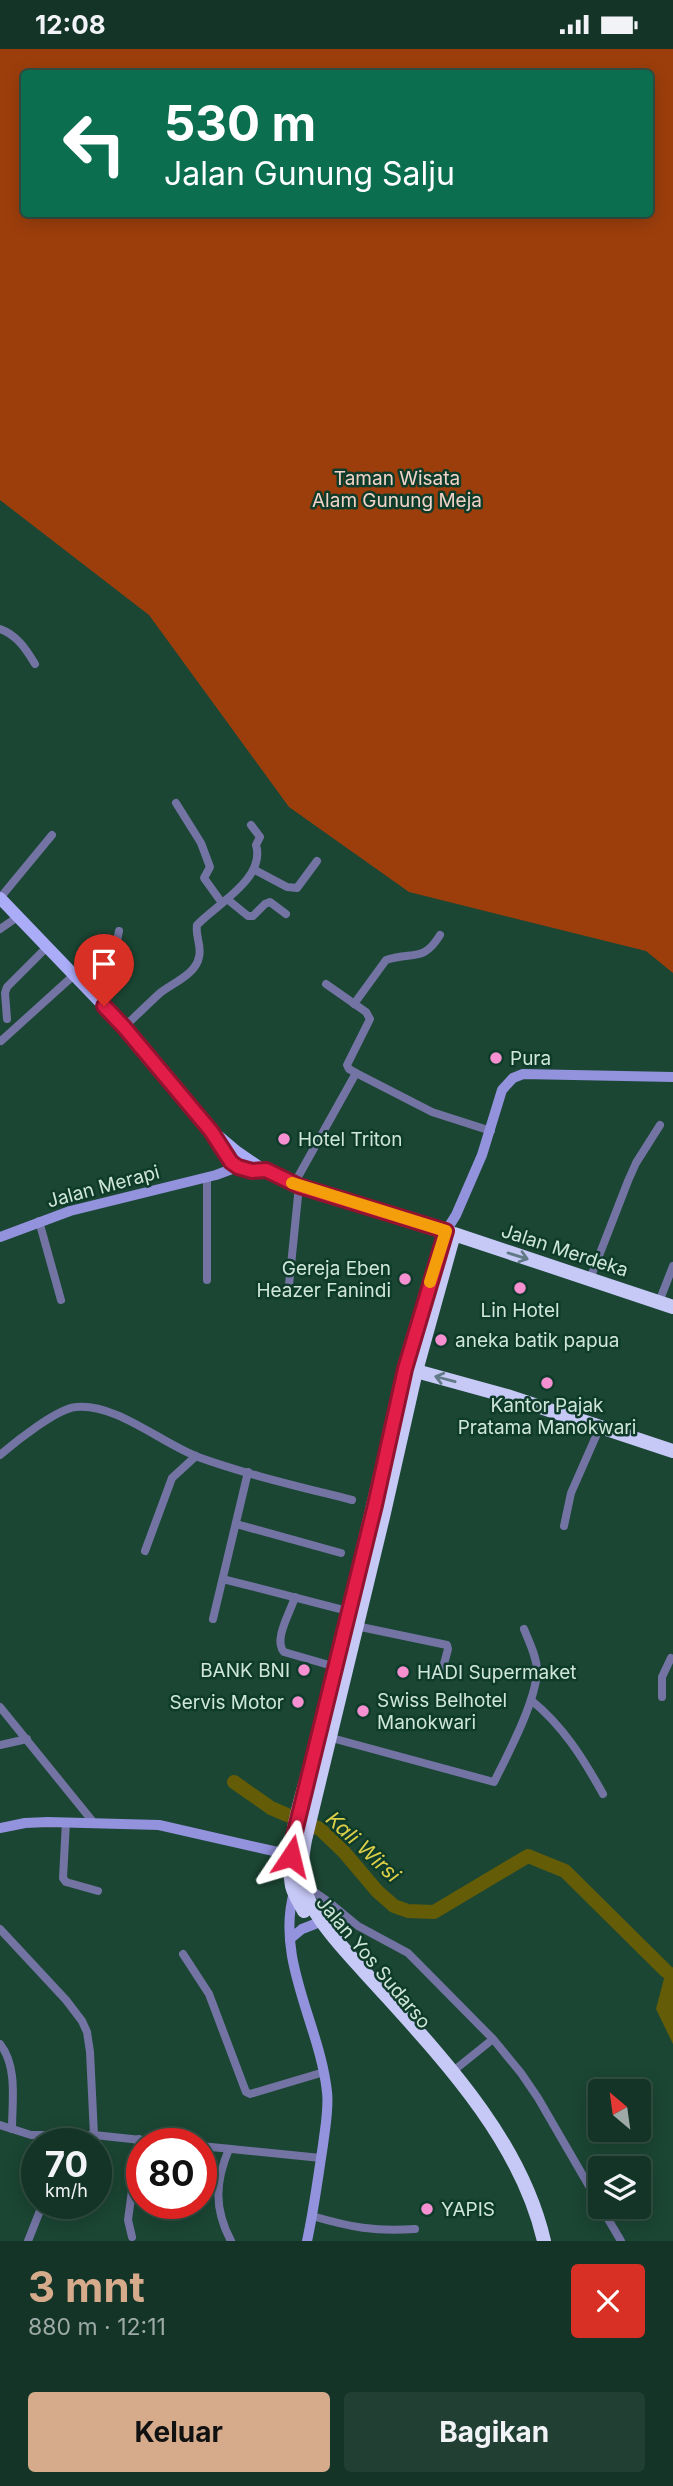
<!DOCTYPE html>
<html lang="id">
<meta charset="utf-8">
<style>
:root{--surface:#143427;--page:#213f33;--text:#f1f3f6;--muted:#9daaa7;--line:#334f44;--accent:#d6ab8b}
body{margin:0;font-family:Inter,sans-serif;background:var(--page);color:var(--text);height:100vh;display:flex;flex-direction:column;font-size:26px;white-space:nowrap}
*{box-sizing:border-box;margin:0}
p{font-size:23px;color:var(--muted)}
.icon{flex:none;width:38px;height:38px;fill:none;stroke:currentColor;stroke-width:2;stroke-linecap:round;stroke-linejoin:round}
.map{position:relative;height:2192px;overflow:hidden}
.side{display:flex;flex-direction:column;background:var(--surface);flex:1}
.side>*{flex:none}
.banner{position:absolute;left:21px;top:21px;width:632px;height:147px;border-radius:7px;box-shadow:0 4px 18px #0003,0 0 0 2px var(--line);background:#0b6e4f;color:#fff;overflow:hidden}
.needle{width:46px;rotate:331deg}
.tools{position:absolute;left:588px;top:2030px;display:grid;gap:14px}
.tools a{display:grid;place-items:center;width:63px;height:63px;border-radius:7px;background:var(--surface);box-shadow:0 4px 18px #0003,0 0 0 2px var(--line);font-size:35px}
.speed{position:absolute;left:21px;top:2079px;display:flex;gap:14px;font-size:35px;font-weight:700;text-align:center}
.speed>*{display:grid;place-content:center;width:91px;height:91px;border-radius:50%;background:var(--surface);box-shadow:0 4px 18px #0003,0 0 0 2px var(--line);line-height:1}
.speed small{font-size:18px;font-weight:400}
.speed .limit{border:10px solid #d22;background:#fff;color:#111}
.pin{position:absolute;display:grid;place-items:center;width:60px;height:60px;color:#fff;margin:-72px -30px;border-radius:50% 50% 50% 0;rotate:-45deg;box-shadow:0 0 7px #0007}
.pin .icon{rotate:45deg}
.me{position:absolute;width:77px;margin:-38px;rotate:10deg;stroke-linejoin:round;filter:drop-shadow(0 0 5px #0008)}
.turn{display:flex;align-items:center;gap:24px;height:147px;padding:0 28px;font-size:32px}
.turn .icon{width:91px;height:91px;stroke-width:2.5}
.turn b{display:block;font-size:49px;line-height:60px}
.round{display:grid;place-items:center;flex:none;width:74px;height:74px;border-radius:7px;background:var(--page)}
.overview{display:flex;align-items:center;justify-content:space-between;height:119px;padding:0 28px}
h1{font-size:42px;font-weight:700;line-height:52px;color:var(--accent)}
.primary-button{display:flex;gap:14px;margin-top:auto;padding:14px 28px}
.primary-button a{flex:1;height:80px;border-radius:7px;background:var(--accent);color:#111;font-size:28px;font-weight:700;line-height:80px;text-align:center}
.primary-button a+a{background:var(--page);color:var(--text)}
.status{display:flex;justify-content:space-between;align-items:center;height:49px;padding:0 35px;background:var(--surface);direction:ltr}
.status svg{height:19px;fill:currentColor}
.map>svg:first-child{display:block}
</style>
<div class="status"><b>12:08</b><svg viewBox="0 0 49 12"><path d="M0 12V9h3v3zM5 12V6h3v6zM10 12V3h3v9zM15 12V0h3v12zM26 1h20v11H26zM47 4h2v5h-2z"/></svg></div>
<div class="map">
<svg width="673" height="2192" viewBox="0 0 673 2192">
<rect width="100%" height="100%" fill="#1b4634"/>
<path fill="#9c3e0c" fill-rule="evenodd" d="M0 0H673V924L646 902 409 843 289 758 149 566 0 451ZM24 24H649V164H24Z"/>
<path fill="#645c07" d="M673 1918V1995L656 1960 666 1922Z"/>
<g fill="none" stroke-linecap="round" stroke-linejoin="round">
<path stroke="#645c07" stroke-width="14" d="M234 1733 271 1759 320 1780 344 1803 377 1842 394 1857 408 1862 434 1863 528 1807 565 1822 666 1922"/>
<g stroke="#7374a3" stroke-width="8">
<path d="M0 580C17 586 26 600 35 615"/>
<path d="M176 754 201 794 210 818 204 829 222 854"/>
<path d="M255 821 287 838 297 839 317 812"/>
<path d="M0 849 52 786"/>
<path d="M227 850 248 867H253L265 855 270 853 286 865"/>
<path d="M0 880 19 867"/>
<path d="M354 955 386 911C413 902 423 914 440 886"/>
<path d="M104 957 119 882"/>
<path d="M7 970 5 944 7 938 47 898"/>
<path d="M124 978C136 967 148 955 160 944 173 934 196 925 199 908 202 897 195 887 197 876 217 855 266 829 256 796L260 788 251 776"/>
<path d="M1 992 74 926"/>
<path d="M356 1024 432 1063 491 1082"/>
<path d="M207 1128V1231"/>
<path d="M294 1135 356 1024 349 1020 347 1016 370 970 366 963 326 935"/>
<path d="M39 1172 61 1251"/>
<path d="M590 1230 628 1132 636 1114 660 1076"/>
<path d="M288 1246 299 1137"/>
<path d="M659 1253 673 1217"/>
<path d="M0 1406C15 1393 58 1359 76 1358 116 1354 161 1394 198 1408 248 1426 301 1438 352 1451"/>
<path d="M236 1475 341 1504"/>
<path d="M564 1477 571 1444 600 1378"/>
<path d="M145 1502 172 1429 196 1407"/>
<path d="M223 1530 348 1562"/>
<path d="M295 1548C290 1564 273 1591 284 1603L336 1618"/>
<path d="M213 1570 248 1423"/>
<path d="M356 1577 447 1596 448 1600 441 1626"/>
<path d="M662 1648V1628L671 1609"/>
<path d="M531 1651C563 1677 583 1709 603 1745"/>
<path d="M0 1658 94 1774"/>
<path d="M328 1688 494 1733C508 1705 536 1652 537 1622 537 1608 529 1593 524 1580"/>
<path d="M0 1696 27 1690"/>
<path d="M66 1773 63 1829 66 1833 98 1842"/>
<path d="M303 1835 329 1853 358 1877 408 1904 493 1990 521 2024 538 2049 600 2156"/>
<path d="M0 1880 66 1951 82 1972 87 1983 90 2003 94 2086 179 2095"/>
<path d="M183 1905 209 1945 246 2043 250 2045 324 2023"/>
<path d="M0 1995C18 2018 12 2053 12 2080"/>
<path d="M452 2023 493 1990"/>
<path d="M0 2076 31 2086H94"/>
<path d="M201 2097 321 2109"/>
<path d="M229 2100C215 2133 214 2160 231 2192"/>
<path d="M601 2158 621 2192"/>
<path d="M312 2167C350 2178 375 2183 415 2180"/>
<path d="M132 2188 128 2171 139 2090"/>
<path d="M28 2192 43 2154"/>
</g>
<g stroke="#9292dd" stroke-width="10">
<path d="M446 1182 456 1166 482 1106 502 1041 513 1029 523 1025 673 1028"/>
<path d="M0 1188 70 1162 216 1126 232 1120 244 1113"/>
<path d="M0 1779 25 1774 48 1773 159 1776 291 1806"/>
<path d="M294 1843C275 1911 320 1976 327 2043 329 2060 325 2079 323 2096 318 2128 314 2160 307 2192"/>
<path d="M290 1890 302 1880 315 1875"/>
</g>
<g stroke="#abacf8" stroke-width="12">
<path d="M0 849 124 978 211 1081 237 1103 259 1118 299 1137 454 1185"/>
<path d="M217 1091C230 1114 236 1122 265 1121"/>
</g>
<g stroke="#c6c8f6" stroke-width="14">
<path d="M416 1322 507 1347 673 1402"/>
<path d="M336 1615 405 1320 421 1264"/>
<path d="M304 1862C300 1854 294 1846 292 1837 283 1792 308 1730 319 1685"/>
<path d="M544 2192C521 2093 447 2014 380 1940 356 1913 319 1877 305 1843 299 1827 302 1808 305 1791L383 1468 416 1322 454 1185 673 1258"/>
</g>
</g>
<defs><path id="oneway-shaft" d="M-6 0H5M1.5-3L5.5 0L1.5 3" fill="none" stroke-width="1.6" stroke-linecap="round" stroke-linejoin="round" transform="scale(1.75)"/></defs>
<g stroke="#617a86">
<use href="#oneway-shaft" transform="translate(518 1207) rotate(17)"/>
<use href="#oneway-shaft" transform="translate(445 1330) rotate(-165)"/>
</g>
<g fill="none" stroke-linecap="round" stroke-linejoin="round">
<g stroke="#92132f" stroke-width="18">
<path id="route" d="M104 957 124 978 211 1082 231 1113 238 1118 252 1122 266 1121 299 1137 446 1182 405 1320 375 1456 294 1787 291 1807"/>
</g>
<use href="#route" stroke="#e11d48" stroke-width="12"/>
<path stroke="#f59e0b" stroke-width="12" d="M292 1134 446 1182 430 1233"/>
</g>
<g fill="#f690d0" stroke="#0f3b2a" stroke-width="2.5">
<circle cx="496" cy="1009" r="7"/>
<circle cx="284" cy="1090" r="7"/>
<circle cx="405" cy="1230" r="7"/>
<circle cx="520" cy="1239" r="7"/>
<circle cx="441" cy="1291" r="7"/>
<circle cx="547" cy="1334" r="7"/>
<circle cx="304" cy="1621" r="7"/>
<circle cx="403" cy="1623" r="7"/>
<circle cx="298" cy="1653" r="7"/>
<circle cx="363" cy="1662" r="7"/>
<circle cx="427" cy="2160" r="7"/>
</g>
<g text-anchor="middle" stroke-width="5" stroke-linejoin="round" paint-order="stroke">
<g font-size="19" fill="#f1d3c7" stroke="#0f3b2a">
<text x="397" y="436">Taman Wisata<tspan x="397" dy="22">Alam Gunung Meja</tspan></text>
</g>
<g font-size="19" fill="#cfe6da" stroke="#0f3b2a" text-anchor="start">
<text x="510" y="1016">Pura</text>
<text x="298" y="1097">Hotel Triton</text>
<text x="391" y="1226" text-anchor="end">Gereja Eben<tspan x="391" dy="22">Heazer Fanindi</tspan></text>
<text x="520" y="1268" text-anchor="middle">Lin Hotel</text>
<text x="455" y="1298">aneka batik papua</text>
<text x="547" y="1363" text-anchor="middle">Kantor Pajak<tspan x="547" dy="22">Pratama Manokwari</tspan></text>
<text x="290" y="1628" text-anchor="end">BANK BNI</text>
<text x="417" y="1630">HADI Supermaket</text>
<text x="377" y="1658">Swiss Belhotel<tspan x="377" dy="22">Manokwari</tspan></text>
<text x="284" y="1660" text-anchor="end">Servis Motor</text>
<text x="441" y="2167">YAPIS</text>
</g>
<g font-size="19" fill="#cfe6da" stroke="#0f3b2a">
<text transform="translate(103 1137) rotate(-15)" y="7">Jalan Merapi</text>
<text transform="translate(565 1201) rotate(18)" y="7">Jalan Merdeka</text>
<text transform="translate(374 1913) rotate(50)" y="7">Jalan Yos Sudarso</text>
</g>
<g font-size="21" font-style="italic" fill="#decf49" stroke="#0f3b2a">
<text transform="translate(363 1798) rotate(43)" y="7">Kali Wirsi</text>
</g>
</g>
</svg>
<div class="tools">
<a><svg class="needle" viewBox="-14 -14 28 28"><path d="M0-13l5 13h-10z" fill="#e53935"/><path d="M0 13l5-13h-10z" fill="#9daaa7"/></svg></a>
<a><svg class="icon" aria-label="layers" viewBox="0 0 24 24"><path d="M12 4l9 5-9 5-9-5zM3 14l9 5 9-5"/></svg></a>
</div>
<div class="speed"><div>70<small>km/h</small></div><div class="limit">80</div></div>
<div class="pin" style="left:104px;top:957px;background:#d93025"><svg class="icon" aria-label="arrive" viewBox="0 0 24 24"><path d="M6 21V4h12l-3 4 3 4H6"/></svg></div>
<svg class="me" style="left:291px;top:1807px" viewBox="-20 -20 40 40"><path d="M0-17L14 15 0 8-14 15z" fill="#e11d48" stroke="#fff" stroke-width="4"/></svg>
<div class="banner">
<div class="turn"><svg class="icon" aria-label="left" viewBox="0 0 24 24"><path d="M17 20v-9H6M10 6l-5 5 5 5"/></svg><div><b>530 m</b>Jalan Gunung Salju</div></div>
</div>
</div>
<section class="side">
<div class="overview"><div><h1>3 mnt</h1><p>880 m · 12:11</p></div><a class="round" style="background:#d93025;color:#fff"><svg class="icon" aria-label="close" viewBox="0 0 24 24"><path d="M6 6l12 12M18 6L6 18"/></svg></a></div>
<div class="primary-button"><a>Keluar</a><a>Bagikan</a></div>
</section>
